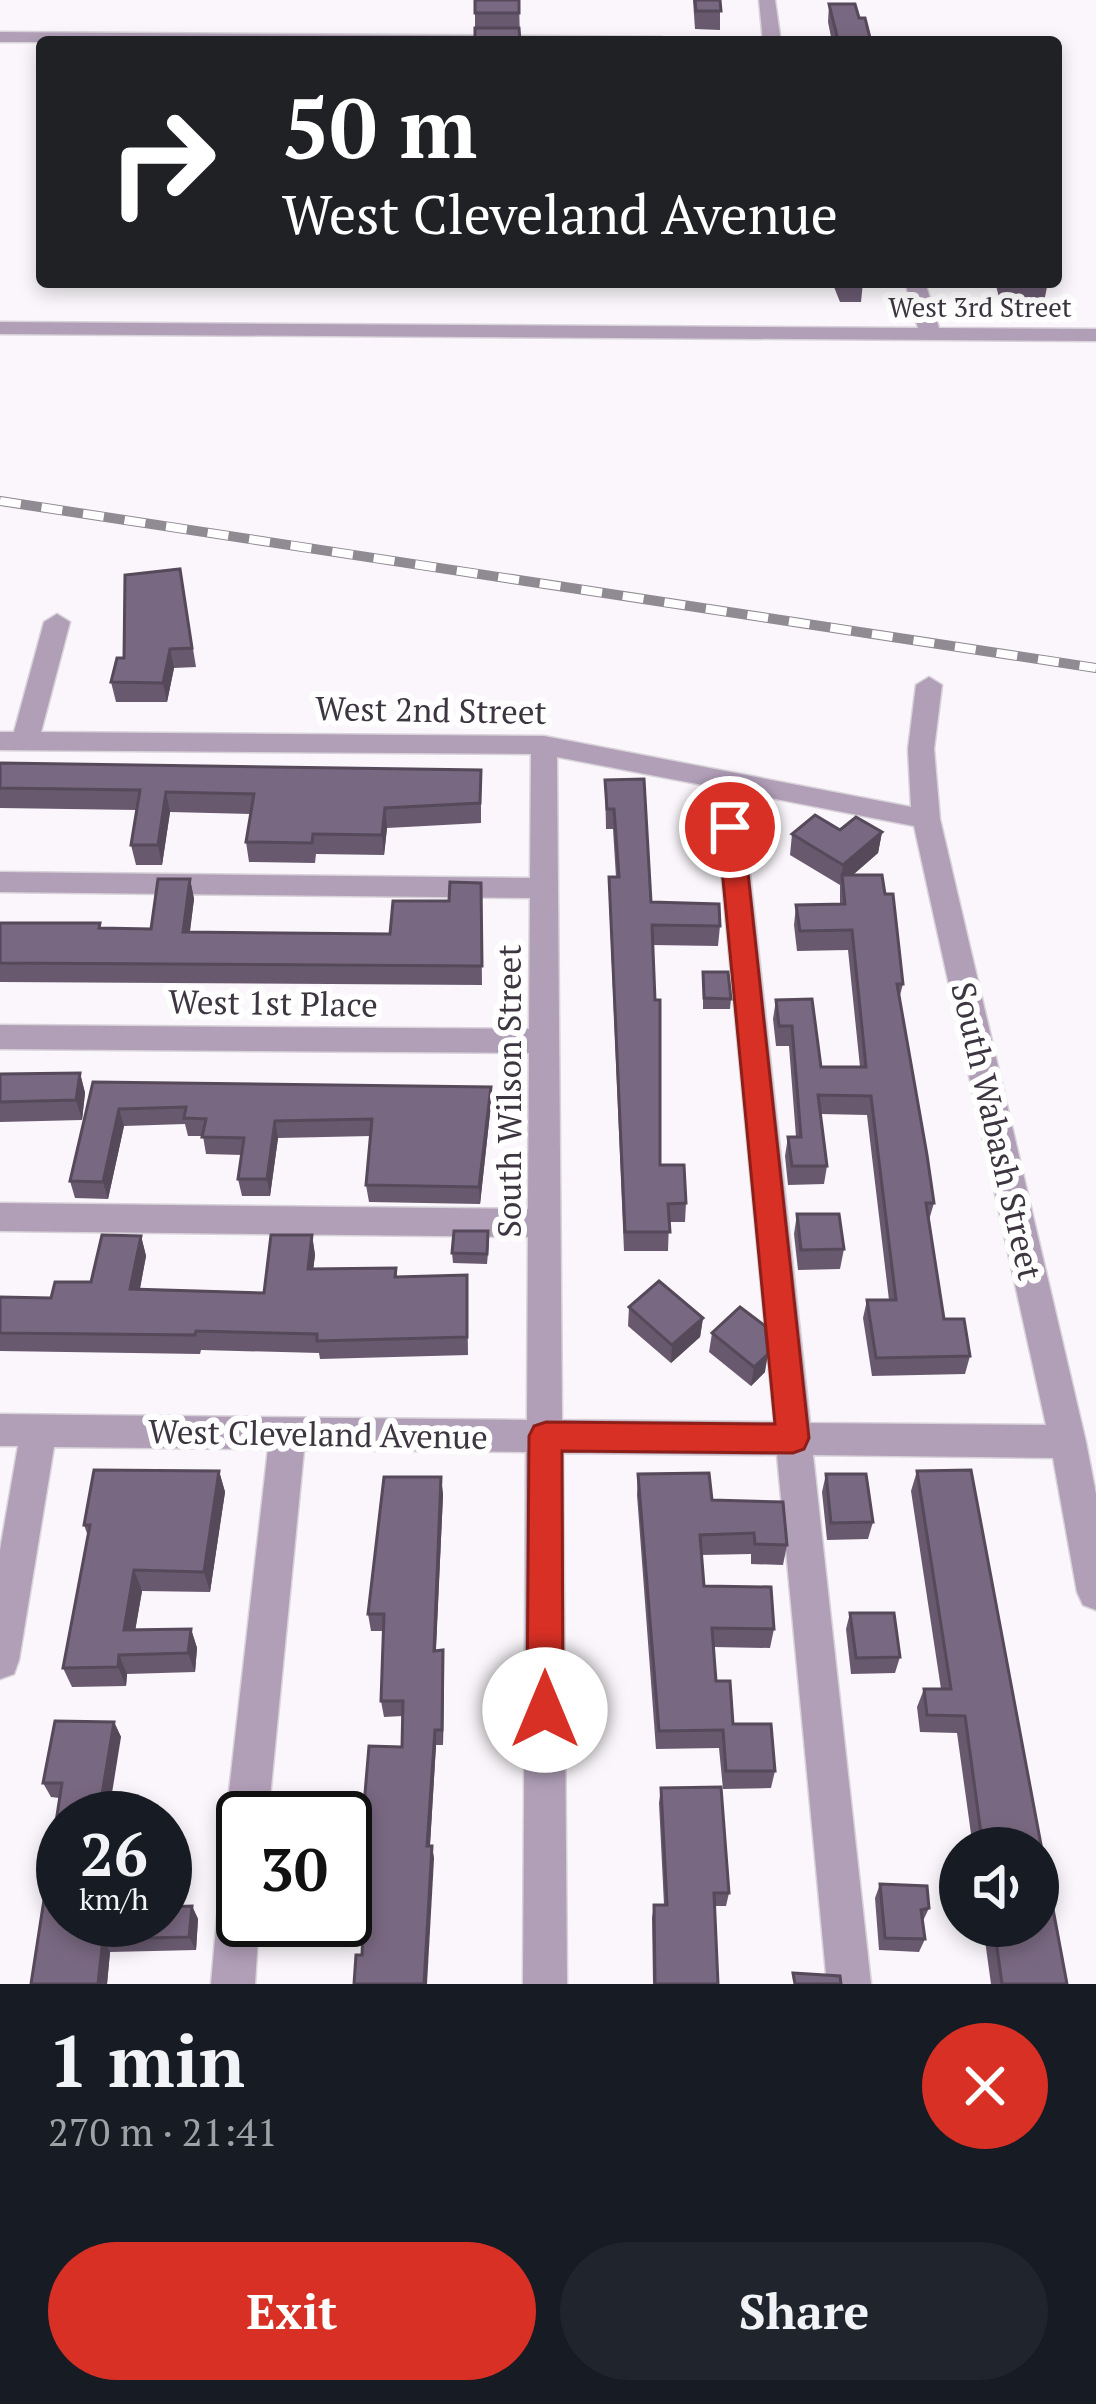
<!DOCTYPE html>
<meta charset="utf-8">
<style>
:root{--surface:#171b24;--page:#20242c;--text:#f1f3f6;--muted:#9ea1a6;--accent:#d93025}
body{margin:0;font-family:"PT Serif",serif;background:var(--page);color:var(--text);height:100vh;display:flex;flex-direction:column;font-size:45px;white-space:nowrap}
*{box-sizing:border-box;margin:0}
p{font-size:39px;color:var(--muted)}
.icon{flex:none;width:66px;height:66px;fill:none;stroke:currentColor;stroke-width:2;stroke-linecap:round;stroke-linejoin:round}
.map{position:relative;height:1984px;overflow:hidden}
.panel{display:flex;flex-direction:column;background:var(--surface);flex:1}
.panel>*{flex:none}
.banner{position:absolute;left:36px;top:36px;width:1026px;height:252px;border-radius:12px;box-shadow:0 6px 18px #0003;background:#202124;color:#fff;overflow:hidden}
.controls{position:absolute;left:939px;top:1827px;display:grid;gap:24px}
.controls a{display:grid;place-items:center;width:120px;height:120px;border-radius:50%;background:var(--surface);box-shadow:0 6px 18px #0003;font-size:60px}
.speed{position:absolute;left:36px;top:1791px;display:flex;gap:24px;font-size:60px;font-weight:700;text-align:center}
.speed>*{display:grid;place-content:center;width:156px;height:156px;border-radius:50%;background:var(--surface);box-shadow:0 6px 18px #0003;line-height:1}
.speed small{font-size:30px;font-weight:400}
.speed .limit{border:6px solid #111;border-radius:18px;background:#fff;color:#111}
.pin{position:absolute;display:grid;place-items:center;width:102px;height:102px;color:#fff;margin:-51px;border:6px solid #fff;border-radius:50%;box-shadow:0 3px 12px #0007}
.me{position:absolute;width:132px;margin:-66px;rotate:0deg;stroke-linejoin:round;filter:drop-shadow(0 0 9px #0008)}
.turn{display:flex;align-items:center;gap:42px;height:252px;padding:0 48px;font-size:54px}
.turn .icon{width:156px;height:156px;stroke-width:2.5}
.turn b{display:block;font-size:84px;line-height:102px}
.round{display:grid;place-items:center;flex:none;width:126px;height:126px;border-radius:63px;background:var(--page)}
.summary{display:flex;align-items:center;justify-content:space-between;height:204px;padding:0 48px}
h1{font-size:72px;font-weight:800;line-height:90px}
.primary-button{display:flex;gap:24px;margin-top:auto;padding:24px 48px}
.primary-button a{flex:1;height:138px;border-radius:72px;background:var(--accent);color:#fff;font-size:48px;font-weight:800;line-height:138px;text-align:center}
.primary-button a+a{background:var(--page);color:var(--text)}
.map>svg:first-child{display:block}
</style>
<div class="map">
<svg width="1096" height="1984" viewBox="0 0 1096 1984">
<rect width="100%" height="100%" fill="#faf6fb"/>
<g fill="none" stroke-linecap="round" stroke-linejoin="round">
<g stroke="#d8d3d9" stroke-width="3">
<g id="minor">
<path d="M759 0H775L781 42H763Z"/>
<path d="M0 32 662 37 671 42H0Z"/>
<path d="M905 282H925L939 328 1096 329V341L0 334V322L918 328Z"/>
<path d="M57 614 70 622 41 732 544 736 911 807 908 749 916 685 929 677 942 685 934 749 940 819 1086 1442 1096 1494V1610L1083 1605 1077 1592 1053 1458 813 1455 871 1984H827L777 1455 563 1453 567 1984H523L526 1452 304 1450 268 1818H243V1837L232 1833 226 1818 268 1449 54 1447 19 1660 14 1674 0 1679V1550L18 1446H0V1414L527 1420 528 1237 0 1231V1203L528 1209 529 1053 0 1049V1025L529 1029 530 898 0 892V872L530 878 531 754 0 750V732H14L44 622ZM557 757 713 787 774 1422 562 1420ZM741 792 914 826 1046 1425 810 1423Z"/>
<path d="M243 1841V1920H259L255 1984H211L222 1862 228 1847Z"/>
</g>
</g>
<use href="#minor" fill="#b19fb8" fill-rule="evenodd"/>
<g stroke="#908a93" stroke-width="10">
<path id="rail" d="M0 501 1096 668"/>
</g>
<use href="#rail" stroke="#fff" stroke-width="8" stroke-dasharray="21" stroke-linecap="butt"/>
</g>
<g fill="#68596f">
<path d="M475 0H519L520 42H475Z"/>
<path d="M693 0H720V30L695 29Z"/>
<path d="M829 4 859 18 871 42H832L828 22Z"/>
<path d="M832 282H863L861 302H840Z"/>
<path d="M995 282H1048L1044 302 1000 301Z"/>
<path d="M180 569 196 667 174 668 167 702H116L111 682 124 658Z"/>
<path d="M0 763 481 770V823L387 828 384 855 316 854 315 863 249 862 246 842 251 814 170 812 162 865H136L131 845 137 810 0 808Z"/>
<path d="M605 780 651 902 720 926 718 946 653 945 660 1165 686 1203 685 1222H669L668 1251H624L609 897V877H616L613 829H606Z"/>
<path d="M840 830 882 832 878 853 853 875 885 894 903 984 899 999 934 1203 929 1220 944 1319 970 1356 965 1374 872 1376 863 1318 867 1300H889L867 1115 821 1114 827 1166 824 1184 788 1185 785 1156 788 1137H796L789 1046H776L773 1019 776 1000 821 1067H860L848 950 797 951 794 925 796 905H840V885L790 855 792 834Z"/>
<path d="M190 879 194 899 190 932 390 934 481 883 482 985 0 982V923L151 929Z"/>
<path d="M703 972 731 999 730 1009H703Z"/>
<path d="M80 1073 85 1093 82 1120 0 1122V1074Z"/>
<path d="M93 1082 491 1104 480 1204 369 1202 366 1185 371 1136 278 1138 270 1196H242L238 1179 242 1155 206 1154 203 1136H188L185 1124 124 1126 108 1199 75 1198 70 1181Z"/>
<path d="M797 1214 844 1249 840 1269 798 1270 794 1234Z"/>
<path d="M312 1235 315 1255 313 1269 396 1268 397 1277 467 1275 468 1355 320 1359 319 1353 201 1350 200 1354 0 1351V1297L51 1298 91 1282 141 1236 146 1256 140 1289 264 1293Z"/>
<path d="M489 1241 487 1264 453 1263 452 1253Z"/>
<path d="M629 1307 703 1318 700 1337 671 1363 628 1326Z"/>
<path d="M712 1333 765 1372 751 1386 709 1352Z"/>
<path d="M971 1470 1067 1984H991L983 1926H1038V1848H973L957 1733 920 1732 917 1707 924 1689H941L911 1491 917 1471Z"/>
<path d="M219 1471 225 1492 210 1592 142 1591 135 1630 191 1629 197 1648 195 1672 127 1674 126 1686 72 1687 63 1668 88 1536 84 1525Z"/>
<path d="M638 1474 712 1500 787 1545 783 1565 751 1564V1554L701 1555 704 1586 774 1629 770 1648 713 1647 716 1681 733 1724 775 1771 771 1788 723 1789 719 1748 656 1749 637 1495Z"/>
<path d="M826 1474 873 1522 868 1539 827 1540 822 1492Z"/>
<path d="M441 1477 443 1495 436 1650 444 1666 443 1745H436L430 1846H432L434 1859 362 1955 366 1843 362 1829 402 1747 403 1716 384 1717 381 1701 384 1631H371L368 1614Z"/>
<path d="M850 1613 900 1657 895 1673 851 1674 846 1629Z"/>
<path d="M114 1722 121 1737 63 1818V1920L192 1906 198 1919 196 1950 110 1952 107 1984H31L59 1798 51 1797 43 1783Z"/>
<path d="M661 1788 729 1893 726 1906H715L718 1984H653L652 1918 654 1905H664L659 1803Z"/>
<path d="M880 1884 929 1908 923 1921 925 1939 919 1952 879 1950 875 1898Z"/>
</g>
<g fill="#55495a">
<path d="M170 649 174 668 167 702 163 683Z"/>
<path d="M166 792 170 812 162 865 158 845Z"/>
<path d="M385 808 387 828 384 855 382 835Z"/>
<path d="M882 832 878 853 843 883 842 875 840 885 843 865Z"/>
<path d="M190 879 194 899 187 951 183 932Z"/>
<path d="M80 1073 85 1093 82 1120 76 1100Z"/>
<path d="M491 1087V1104L480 1204 479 1187Z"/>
<path d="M119 1109 124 1126 108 1199 103 1182Z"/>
<path d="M275 1121 278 1138 270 1196 267 1179Z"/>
<path d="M312 1235 315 1255 311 1288 308 1269Z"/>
<path d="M141 1236 146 1256 136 1308 130 1289Z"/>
<path d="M703 1318 700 1337 671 1363 672 1345Z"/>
<path d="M768 1354 765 1372 751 1386 754 1367Z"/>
<path d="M219 1471 225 1492 210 1592 204 1572Z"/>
<path d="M441 1477 443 1495 435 1667 434 1651Z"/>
<path d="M134 1570 142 1591 132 1649 124 1630Z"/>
<path d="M191 1629 197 1648 195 1672 188 1653Z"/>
<path d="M443 1650 444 1666 443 1745 442 1730Z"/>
<path d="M119 1655 127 1674 126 1686 118 1667Z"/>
<path d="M114 1722 121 1737 108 1818 99 1812Z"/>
<path d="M435 1730 436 1745 429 1860 427 1846Z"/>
<path d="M432 1846 434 1859 427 1984H424Z"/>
<path d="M192 1906 198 1919 196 1950 189 1937Z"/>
<path d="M103 1939 110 1952 107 1984H98Z"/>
</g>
<g fill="#796881" stroke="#55495a" stroke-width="3">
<rect x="475" y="0" width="44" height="13"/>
<path d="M695 0H720L721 11H696Z"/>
<path d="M829 4H855L859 18H865L871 42H833L832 40H838Z"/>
<path d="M475 28H519L520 42H475Z"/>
<path d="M180 569 192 648 170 649 163 683 111 682 117 658H124L125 575Z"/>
<path d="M0 763 481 770 480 803 385 808 382 835 313 834 312 843 246 842 254 794 166 792 158 845H131L140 790 0 788Z"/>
<path d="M644 779 651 902 719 904 720 926 652 925 655 1000H660V1165H684L686 1203 668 1204 670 1232H625L609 877H619L614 809H607L605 780Z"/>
<path d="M815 815 840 830 856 817 882 832 843 865 792 834Z"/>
<path d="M842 875H882L885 894H893L903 984H897L927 1155 934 1203H926L944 1319H964L970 1356 876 1358 867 1300H896L871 1096 818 1095 827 1166H792L788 1137H801L792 1026H779L776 1000 812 999 821 1067H866L852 930 800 931 796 905 845 904Z"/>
<path d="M158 879H190L183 932 390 934 393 901H449L450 882 481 883 482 966 0 963V923H100L99 928 151 929Z"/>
<path d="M703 972H728L731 999 704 998Z"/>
<path d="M80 1073 76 1100 0 1102V1074Z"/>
<path d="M93 1082 491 1087 479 1187 366 1185 372 1119 275 1121 267 1179H238L244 1138 202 1137 206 1119 184 1118 186 1107 119 1109 103 1182 70 1181Z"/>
<path d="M797 1214H839L844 1249 801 1250Z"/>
<path d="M454 1231H488L487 1254 452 1253Z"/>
<path d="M102 1235 141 1236 130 1289 264 1293 271 1235H312L308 1269 396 1268 395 1277 467 1275V1337L317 1341V1334L196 1331 195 1335 0 1333V1297L51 1298 55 1282H91Z"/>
<path d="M659 1281 703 1318 672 1345 629 1307Z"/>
<path d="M740 1307 765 1326 768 1354 754 1367 712 1333Z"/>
<path d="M94 1470 219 1471 204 1572 134 1570 124 1630 191 1629 188 1653 119 1655 118 1667 63 1668 90 1525H84Z"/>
<path d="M971 1470 1067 1984H1002L994 1926H1038V1848H983L965 1716 927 1715 924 1689H951L917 1471Z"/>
<path d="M709 1473 712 1500 783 1502 787 1545 755 1544 754 1533 700 1535 704 1586 771 1587 774 1629 712 1628 716 1681H730L733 1724H771L775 1771H726L723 1730 659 1731 638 1474Z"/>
<path d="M826 1474H866L873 1522 831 1523Z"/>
<path d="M384 1477H441L434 1651 443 1650 442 1730H435L427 1846H432L424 1984H354L356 1955H362L367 1829H362L369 1746 402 1747 403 1701H381L384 1614H368Z"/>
<path d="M850 1613H894L900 1657 856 1658Z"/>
<path d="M55 1721 114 1722 99 1812 161 1810 160 1818H63V1920H165V1907L192 1906 189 1937 103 1939 98 1984H31L62 1783H43Z"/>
<path d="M721 1787 729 1893H714L718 1984H655L654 1905H667L661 1788Z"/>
<path d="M880 1884 927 1886 929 1908 921 1910 925 1939 885 1938Z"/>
<path d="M793 1973 840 1976 841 1984H795Z"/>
</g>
<path fill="#d93025" stroke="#8d1f18" stroke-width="3" d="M730 818 743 827 809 1438 804 1449 793 1453 562 1451 563 1710 558 1723 545 1728 532 1723 527 1710 529 1436 534 1426 546 1422 775 1424 718 827Z"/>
<g text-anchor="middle" stroke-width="12" stroke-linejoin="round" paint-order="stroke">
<g font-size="27" fill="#3d3540" stroke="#fff">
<text x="980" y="317">West 3rd Street</text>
</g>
<g font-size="33" fill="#3d3540" stroke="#fff">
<text transform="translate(431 710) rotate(1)" y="12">West 2nd Street</text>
<text transform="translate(273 1003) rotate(1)" y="12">West 1st Place</text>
<text transform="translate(509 1091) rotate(-90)" y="12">South Wilson Street</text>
<text transform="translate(997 1131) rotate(77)" y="12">South Wabash Street</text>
<text transform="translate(318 1434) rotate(1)" y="12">West Cleveland Avenue</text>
</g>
</g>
</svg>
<div class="controls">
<a><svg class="icon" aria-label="sound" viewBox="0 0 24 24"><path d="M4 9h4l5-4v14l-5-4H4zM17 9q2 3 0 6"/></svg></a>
</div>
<div class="speed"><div>26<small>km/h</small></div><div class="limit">30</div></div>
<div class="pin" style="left:730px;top:827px;background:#d93025"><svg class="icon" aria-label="arrive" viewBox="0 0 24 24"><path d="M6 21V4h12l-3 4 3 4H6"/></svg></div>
<svg class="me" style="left:545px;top:1710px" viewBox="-20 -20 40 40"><circle r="19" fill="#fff"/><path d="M0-13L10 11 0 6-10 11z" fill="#d93025"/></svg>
<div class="banner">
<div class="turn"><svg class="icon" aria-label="right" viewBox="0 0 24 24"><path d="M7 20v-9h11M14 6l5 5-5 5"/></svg><div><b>50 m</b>West Cleveland Avenue</div></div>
</div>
</div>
<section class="panel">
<div class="summary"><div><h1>1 min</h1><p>270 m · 21:41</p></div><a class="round" style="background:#d93025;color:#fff"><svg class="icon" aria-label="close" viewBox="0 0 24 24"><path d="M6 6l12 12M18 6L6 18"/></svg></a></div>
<div class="primary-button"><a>Exit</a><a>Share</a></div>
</section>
